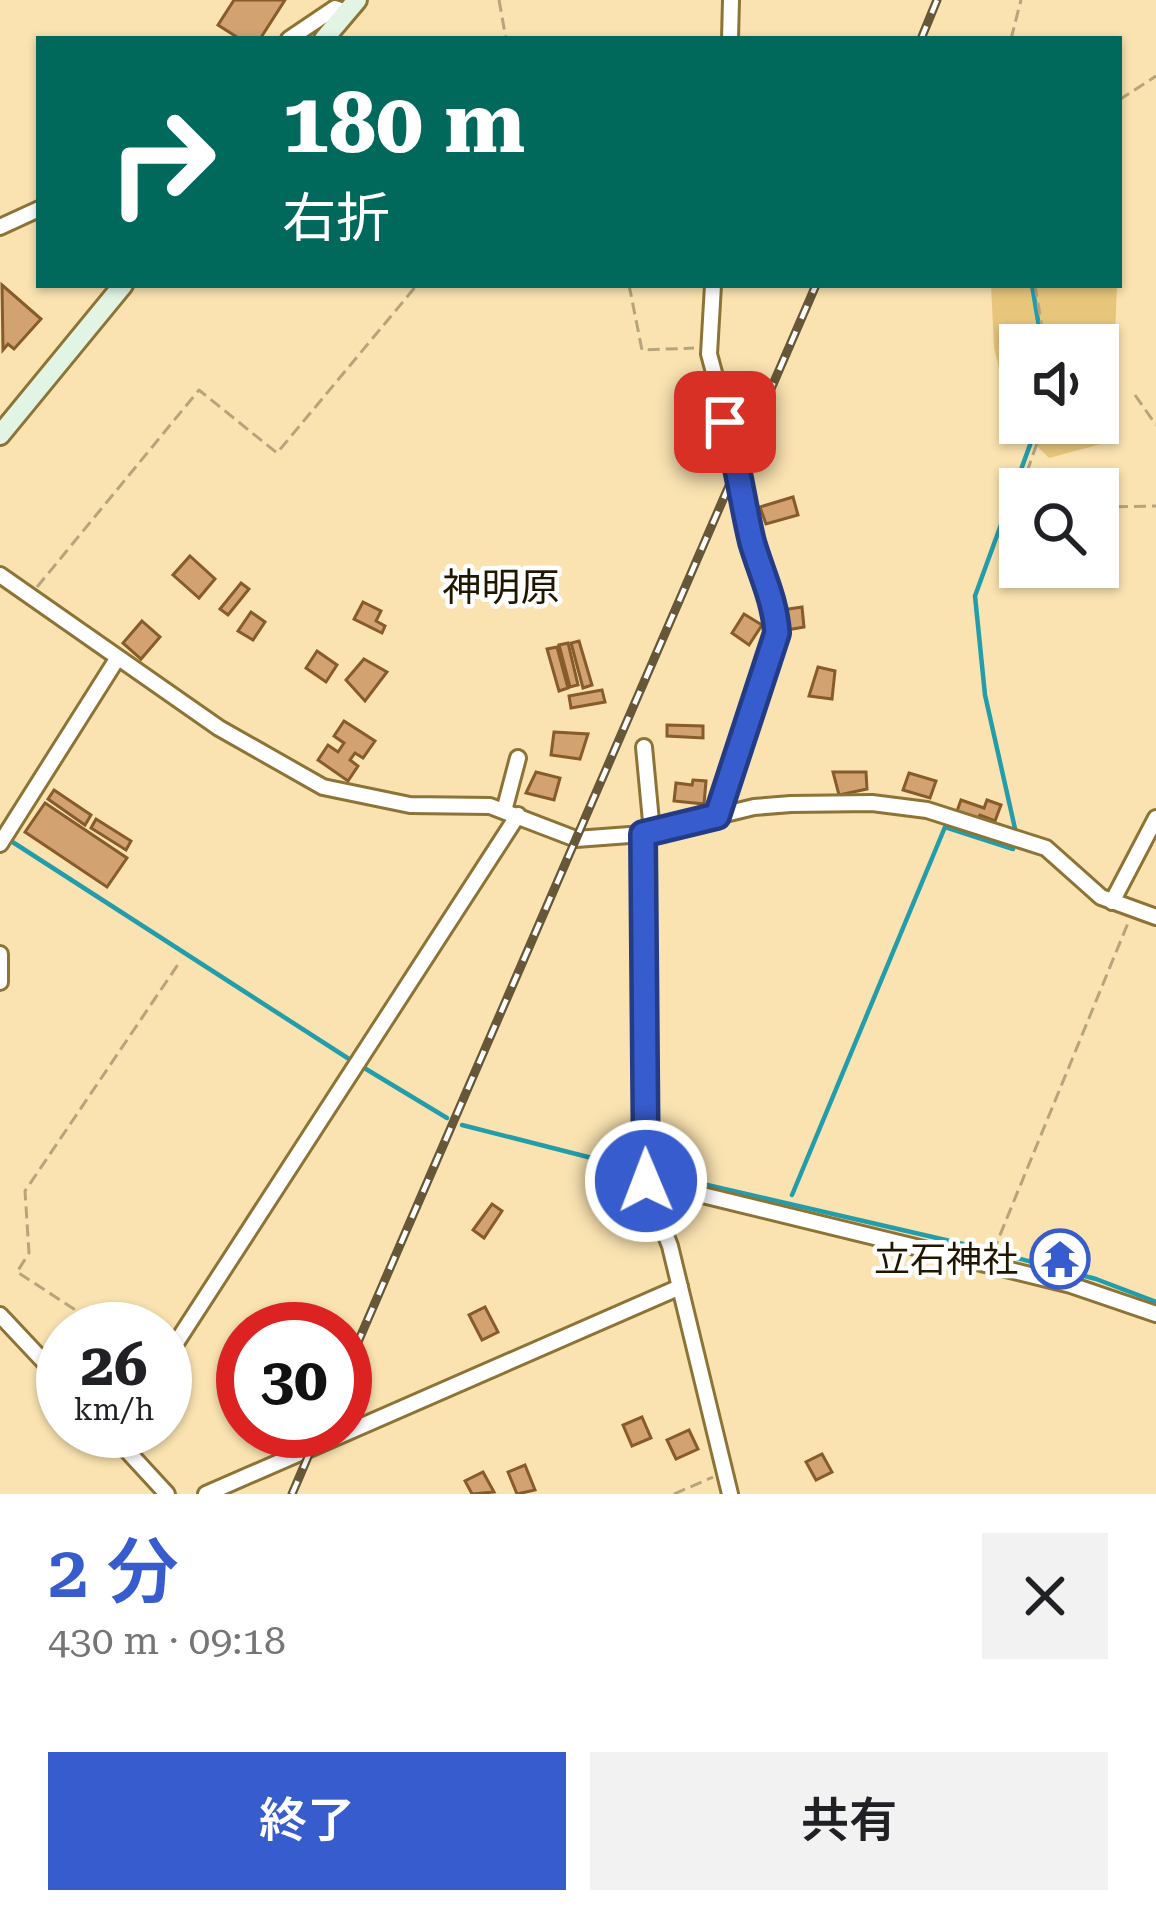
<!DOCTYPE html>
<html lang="ja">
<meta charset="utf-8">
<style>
:root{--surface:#fff;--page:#f2f2f2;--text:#202124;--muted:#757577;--accent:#375ccd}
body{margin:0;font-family:"Roboto Serif","Noto Sans JP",serif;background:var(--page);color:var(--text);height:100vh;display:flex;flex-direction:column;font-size:45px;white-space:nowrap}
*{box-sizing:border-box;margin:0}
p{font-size:39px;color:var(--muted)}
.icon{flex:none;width:66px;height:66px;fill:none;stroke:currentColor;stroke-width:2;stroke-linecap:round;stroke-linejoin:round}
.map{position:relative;height:1494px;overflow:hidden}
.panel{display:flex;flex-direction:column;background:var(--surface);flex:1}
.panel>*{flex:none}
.hud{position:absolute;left:36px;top:36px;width:1086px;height:252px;border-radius:0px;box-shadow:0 3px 9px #0004;background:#00695c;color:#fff;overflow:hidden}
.fabs{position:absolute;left:999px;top:324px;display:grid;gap:24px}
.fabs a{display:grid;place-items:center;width:120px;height:120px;border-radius:0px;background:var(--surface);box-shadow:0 3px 9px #0004;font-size:60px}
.speed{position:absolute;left:36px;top:1302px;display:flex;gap:24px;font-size:60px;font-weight:700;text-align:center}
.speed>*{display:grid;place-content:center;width:156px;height:156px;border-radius:50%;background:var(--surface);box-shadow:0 3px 9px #0004;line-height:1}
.speed small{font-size:30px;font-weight:400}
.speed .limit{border:18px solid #d22;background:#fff;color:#111}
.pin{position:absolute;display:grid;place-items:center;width:102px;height:102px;color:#fff;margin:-51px;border-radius:24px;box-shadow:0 6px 18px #0006}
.me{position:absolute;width:132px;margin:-66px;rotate:359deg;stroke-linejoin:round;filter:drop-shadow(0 0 9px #0008)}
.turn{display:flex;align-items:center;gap:42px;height:252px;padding:0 48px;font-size:54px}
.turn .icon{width:156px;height:156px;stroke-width:2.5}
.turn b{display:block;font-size:84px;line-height:102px}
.round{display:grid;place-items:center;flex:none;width:126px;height:126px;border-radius:0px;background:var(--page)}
.head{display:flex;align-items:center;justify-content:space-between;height:204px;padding:0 48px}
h1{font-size:72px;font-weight:600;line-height:90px;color:var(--accent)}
.action{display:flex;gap:24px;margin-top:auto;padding:24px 48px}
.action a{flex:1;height:138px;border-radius:0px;background:var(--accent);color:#fff;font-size:48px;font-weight:600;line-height:138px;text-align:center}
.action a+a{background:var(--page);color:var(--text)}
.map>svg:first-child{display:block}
</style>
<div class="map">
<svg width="1156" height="1494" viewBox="0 0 1156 1494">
<rect width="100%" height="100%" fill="#fae3b1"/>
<path fill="#e7c67c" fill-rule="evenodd" d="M991 285H1117L1114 362 1101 444 1049 458 1013 422 994 348ZM1020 345H1098V423H1020Z"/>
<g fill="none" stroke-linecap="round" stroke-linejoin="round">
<g stroke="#249dab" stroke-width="4.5">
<path d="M1032 285 1042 345"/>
<path d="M1016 833 985 695 975 596 1038 423"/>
<path d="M11 841 349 1059"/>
<path d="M361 1066 447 1118"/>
<path d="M462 1125 639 1170"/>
<path d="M651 1172 989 1250"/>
<path d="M792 1195 945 827 1013 849"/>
<path d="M998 1253 1096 1279 1156 1302"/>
</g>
</g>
<g fill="#d2a271" stroke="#875b2a" stroke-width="3">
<path d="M234 0H285L260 39H240L218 25Z"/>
<path d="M2 285 41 319 14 349 8 344 3 350Z"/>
<path d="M793 497 798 515 766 524 760 507Z"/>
<path d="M190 556 215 579 199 598 173 575Z"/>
<path d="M241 583 249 589 228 615 220 609Z"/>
<path d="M363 602 381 611 376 621 385 626 382 633 354 619Z"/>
<path d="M802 607 804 627 787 630 782 610Z"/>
<path d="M251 612 265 622 253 640 238 631Z"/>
<path d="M744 614 762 625 749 645 732 633Z"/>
<path d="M142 621 160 637 141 659 123 643Z"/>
<path d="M579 641 592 685 583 688 571 643Z"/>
<path d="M568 643 578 685 570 687 559 645Z"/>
<path d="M557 647 568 688 559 691 547 649Z"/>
<path d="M317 651 337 665 326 682 306 668Z"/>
<path d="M364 659 387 672 365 701 346 680Z"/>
<path d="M818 667 835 671 832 699 809 696Z"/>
<path d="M602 690 605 702 571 708 569 696Z"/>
<path d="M344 721 375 741 363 758 355 753 350 760 358 766 348 781 318 760 328 745 338 752 344 743 334 736Z"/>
<path d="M667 725 703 726V738L667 736Z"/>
<path d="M554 732 588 734 580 759 551 755Z"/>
<path d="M536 772 560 778 554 800 526 793Z"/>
<path d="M833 772H866L867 789 839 795Z"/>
<path d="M909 773 936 781 930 798 903 790Z"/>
<path d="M693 780 706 781 704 804 674 801 676 783 692 785Z"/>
<path d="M54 790 91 815 85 825 48 799Z"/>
<path d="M961 800 984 808 987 800 1001 805 995 821 980 815 978 818 957 811Z"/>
<path d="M45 803 127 858 107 887 25 832Z"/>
<path d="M96 819 131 841 126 850 91 828Z"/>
<path d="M492 1204 502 1211 484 1238 473 1230Z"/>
<path d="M485 1307 498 1332 482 1340 469 1315Z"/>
<path d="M642 1417 651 1438 632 1446 623 1425Z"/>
<path d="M689 1430 698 1449 676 1459 667 1440Z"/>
<path d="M822 1454 832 1472 816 1480 806 1462Z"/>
<path d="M525 1465 535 1490 517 1494 508 1472Z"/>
<path d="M483 1472 494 1492 472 1494 465 1481Z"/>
</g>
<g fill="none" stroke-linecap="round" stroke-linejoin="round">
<g stroke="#8d7335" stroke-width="20">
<g id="street">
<path d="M289 39 335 8 346 12"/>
<path d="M730 39 731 0"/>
<path d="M0 227 39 209"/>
<path d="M713 285 709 354 739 465 753 545 775 608 777 633 717 816"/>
<path d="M0 575 219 728 323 787 410 805 490 806 576 839 643 834 754 807 791 804 872 803 927 810 1046 848 1101 897 1156 917"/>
<path d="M644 747 652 832"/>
<path d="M504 811 518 758"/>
<path d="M643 834 645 1181 670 1246 730 1494"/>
<path d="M0 844 117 659"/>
<path d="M1112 902 1156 818"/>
<path d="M0 954V982"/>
<path d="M645 1181 1071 1285 1156 1314"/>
<path d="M0 1315 63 1382"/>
<path d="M165 1360 518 815"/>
<path d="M109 1431 167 1494"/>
<path d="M206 1494 680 1287"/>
</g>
</g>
<g stroke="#8d7335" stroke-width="24">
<g id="secondary">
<path d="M324 39 357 0"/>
<path d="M0 435 123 285"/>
</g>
</g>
<g stroke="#b7a47b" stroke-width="3" stroke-dasharray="12 6" stroke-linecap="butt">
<path d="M499 0 506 39"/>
<path d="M1011 39 1021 0"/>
<path d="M1119 100 1156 76"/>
<path d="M629 285 642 350 694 348"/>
<path d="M1035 285 1045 345"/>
<path d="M1135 395 1156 425"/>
<path d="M1021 489 1044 423"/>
<path d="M1020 493 1014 510H1020"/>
<path d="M1098 507 1156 506"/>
<path d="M37 587 199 390 277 453 417 285"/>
<path d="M993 1252 1128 923"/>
<path d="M105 1329 17 1272 29 1253 25 1191 181 960"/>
<path d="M674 1494 713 1477"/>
</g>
<use href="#street" stroke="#fff" stroke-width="14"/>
<use href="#secondary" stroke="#e2f5e4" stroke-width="18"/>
<g stroke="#655737" stroke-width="9">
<g id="rail">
<path d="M921 39 937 0"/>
<path d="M345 1372 816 285"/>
<path d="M292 1494 319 1431"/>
</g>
</g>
<use href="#rail" stroke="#fff" stroke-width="4.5" stroke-dasharray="14" stroke-linecap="butt"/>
</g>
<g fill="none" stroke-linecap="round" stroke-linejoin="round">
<g stroke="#243c85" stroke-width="30">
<path id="route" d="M646 1181 643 834 717 816 777 633C775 600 761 573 752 542 742 501 738 461 725 422"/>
</g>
<use href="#route" stroke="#375ccd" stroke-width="21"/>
</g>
<defs>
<g id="temple-ring" transform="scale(3)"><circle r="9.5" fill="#fff" stroke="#375ccd" stroke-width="1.5"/><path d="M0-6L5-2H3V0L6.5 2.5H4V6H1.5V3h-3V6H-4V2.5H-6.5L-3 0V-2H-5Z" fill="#375ccd"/></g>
</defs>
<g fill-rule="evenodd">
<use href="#temple-ring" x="1060" y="1259"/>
</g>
<g text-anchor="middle" stroke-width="9" stroke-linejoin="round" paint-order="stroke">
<g font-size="36" fill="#211700" stroke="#fff" text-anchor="end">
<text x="1018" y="1272">立石神社</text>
</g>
<g font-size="39" fill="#211700" stroke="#fff">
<text x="501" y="601">神明原</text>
</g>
</g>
</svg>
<div class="fabs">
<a><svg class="icon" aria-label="sound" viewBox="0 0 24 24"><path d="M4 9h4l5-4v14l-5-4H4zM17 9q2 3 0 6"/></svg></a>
<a><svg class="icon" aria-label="search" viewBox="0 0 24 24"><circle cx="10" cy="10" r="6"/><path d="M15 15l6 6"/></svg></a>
</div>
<div class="speed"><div>26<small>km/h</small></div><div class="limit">30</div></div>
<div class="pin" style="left:725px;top:422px;background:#d93025"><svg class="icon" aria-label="arrive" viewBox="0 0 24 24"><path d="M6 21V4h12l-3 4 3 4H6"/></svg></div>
<svg class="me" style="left:646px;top:1181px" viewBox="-20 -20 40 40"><circle r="17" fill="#375ccd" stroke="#fff" stroke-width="3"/><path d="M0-11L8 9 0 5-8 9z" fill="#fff"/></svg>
<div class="hud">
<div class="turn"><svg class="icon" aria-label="right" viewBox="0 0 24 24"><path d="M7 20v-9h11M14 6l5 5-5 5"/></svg><div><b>180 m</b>右折</div></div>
</div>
</div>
<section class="panel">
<div class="head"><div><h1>2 分</h1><p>430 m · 09:18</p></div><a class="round"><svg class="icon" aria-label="close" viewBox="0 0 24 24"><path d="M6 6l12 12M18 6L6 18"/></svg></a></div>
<div class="action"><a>終了</a><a>共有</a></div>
</section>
